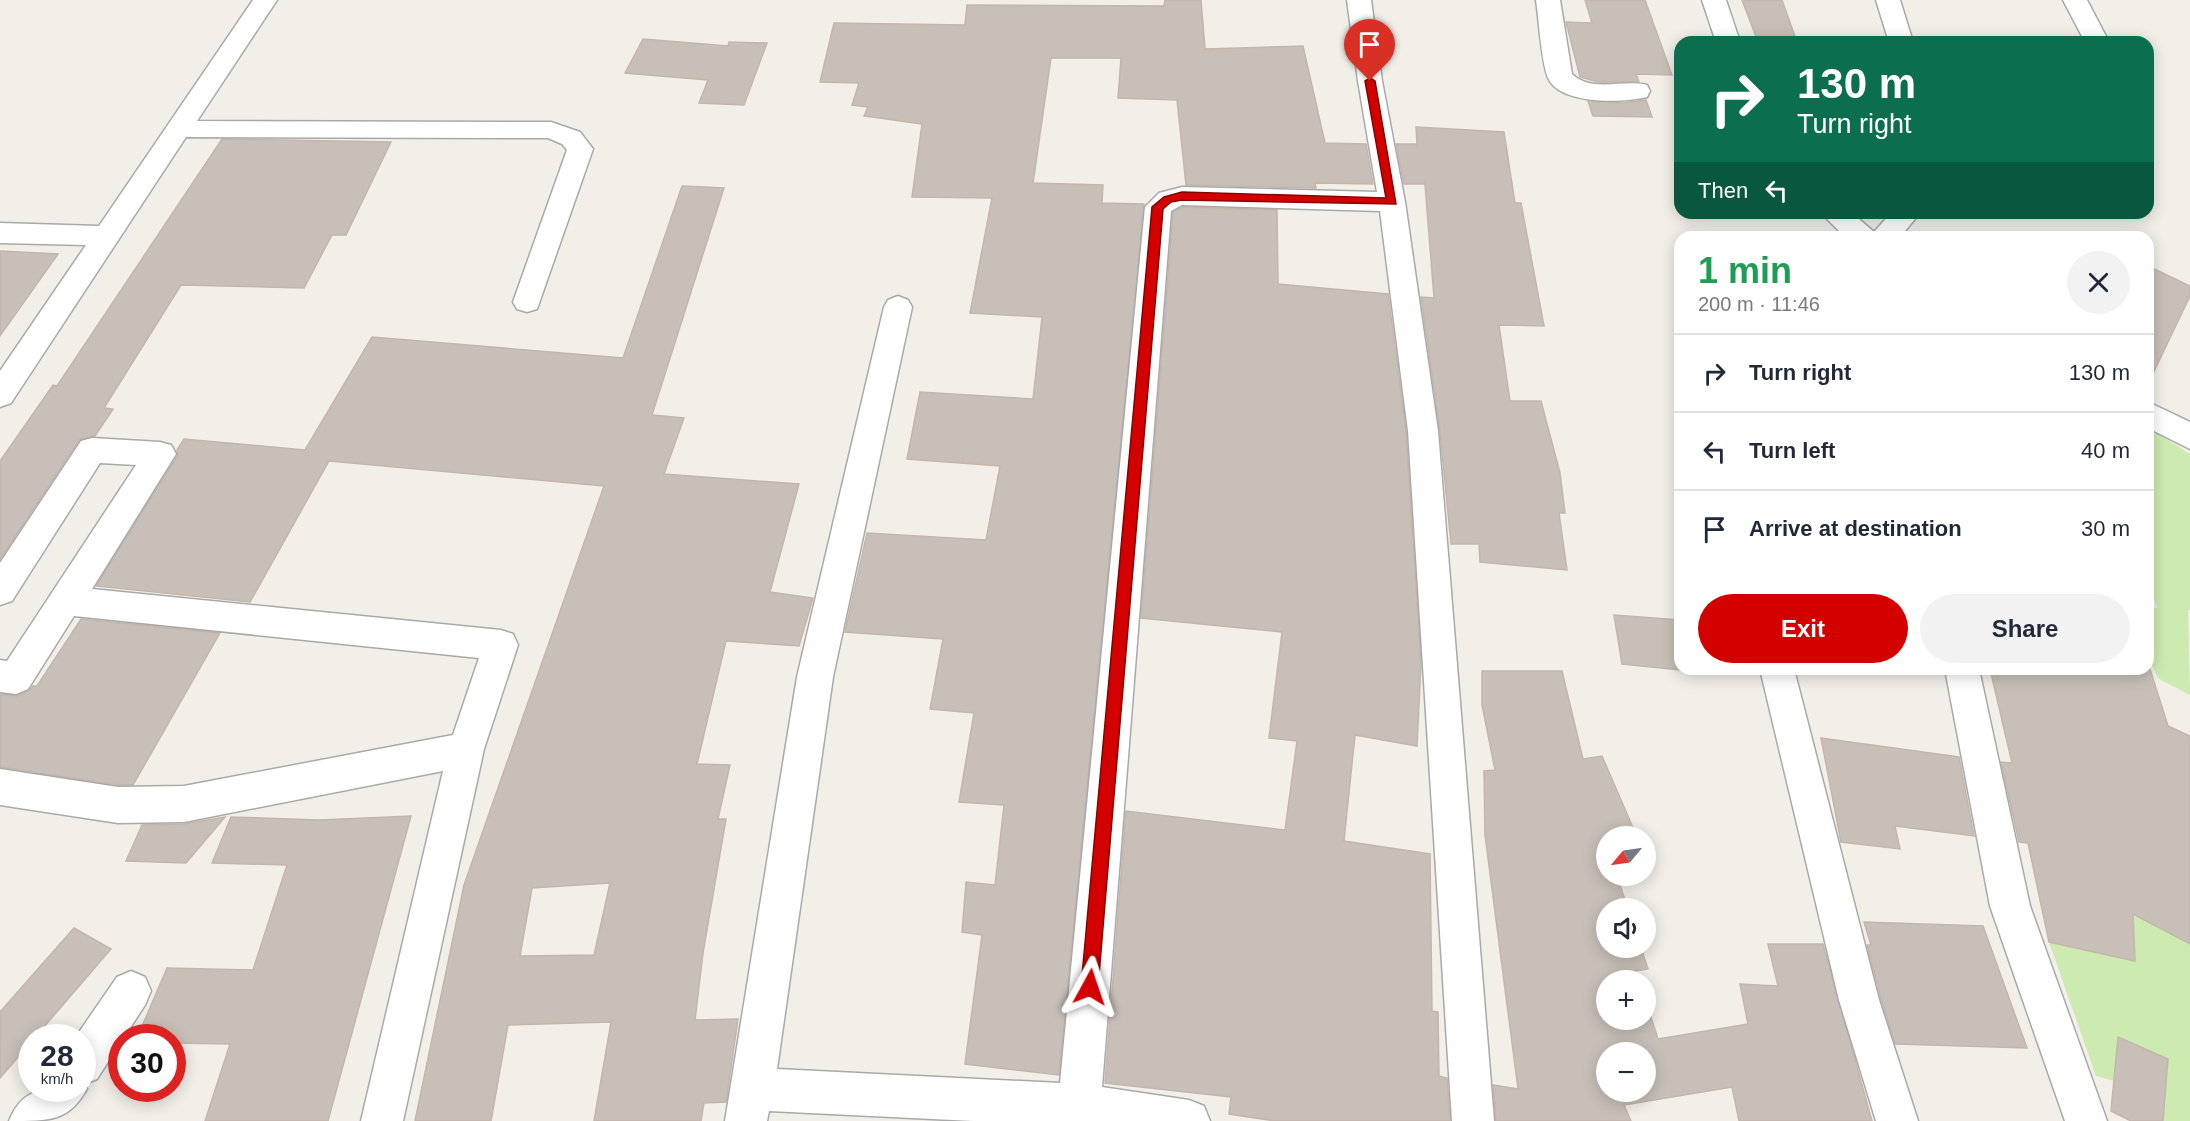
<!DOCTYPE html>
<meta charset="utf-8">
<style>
:root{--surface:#fff;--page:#f2f2f3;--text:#1f2937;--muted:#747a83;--line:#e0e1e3;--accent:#d40000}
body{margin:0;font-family:Arial,sans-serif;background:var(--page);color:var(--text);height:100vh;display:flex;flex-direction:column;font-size:22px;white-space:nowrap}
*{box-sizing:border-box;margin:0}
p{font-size:20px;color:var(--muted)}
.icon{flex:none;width:33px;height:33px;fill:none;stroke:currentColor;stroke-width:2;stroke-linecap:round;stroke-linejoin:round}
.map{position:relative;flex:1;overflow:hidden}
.drawer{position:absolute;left:1674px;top:231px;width:480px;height:444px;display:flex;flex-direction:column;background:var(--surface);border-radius:18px;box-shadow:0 3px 15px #0003}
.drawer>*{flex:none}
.guide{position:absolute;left:1674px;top:36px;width:480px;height:183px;border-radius:18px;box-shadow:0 3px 15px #0003;background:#0b6e4f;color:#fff;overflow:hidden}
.needle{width:39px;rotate:241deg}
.controls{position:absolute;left:1596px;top:826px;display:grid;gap:12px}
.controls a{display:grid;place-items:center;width:60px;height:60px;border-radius:50%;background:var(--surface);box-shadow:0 3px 15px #0003;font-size:30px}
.speed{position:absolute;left:18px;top:1024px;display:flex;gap:12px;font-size:30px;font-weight:700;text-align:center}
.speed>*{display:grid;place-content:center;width:78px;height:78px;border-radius:50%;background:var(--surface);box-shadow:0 3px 15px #0003;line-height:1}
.speed small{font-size:15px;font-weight:400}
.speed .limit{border:9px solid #d22;background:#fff;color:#111}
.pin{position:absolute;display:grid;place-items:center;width:51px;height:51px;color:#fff;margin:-62px -26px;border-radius:50% 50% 50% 0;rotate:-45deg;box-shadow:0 0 6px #0007}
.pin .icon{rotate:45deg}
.me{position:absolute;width:66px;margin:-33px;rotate:5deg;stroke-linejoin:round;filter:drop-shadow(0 0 4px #0008)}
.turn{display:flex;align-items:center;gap:21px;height:126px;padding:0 24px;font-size:27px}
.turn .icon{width:78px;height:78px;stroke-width:2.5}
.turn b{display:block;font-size:42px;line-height:51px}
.then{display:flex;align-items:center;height:57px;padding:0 24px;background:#0003;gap:12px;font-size:22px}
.round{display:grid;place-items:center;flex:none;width:63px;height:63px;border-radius:32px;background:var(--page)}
.summary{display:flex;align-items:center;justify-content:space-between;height:102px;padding:0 24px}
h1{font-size:36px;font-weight:800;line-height:45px;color:#1e9e55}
.cta{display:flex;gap:12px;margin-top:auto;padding:12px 24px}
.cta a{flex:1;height:69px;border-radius:36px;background:var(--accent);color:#fff;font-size:24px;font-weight:800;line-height:69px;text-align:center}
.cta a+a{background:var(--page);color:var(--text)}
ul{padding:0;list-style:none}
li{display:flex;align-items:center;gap:18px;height:78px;padding:0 24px;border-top:2px solid var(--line)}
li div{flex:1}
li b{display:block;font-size:22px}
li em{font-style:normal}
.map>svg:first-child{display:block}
</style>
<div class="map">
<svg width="2190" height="1121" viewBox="0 0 2190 1121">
<rect width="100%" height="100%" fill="#f2efe9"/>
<g fill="#cdebb0">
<path d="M2148 427 2190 454V610H2188L2190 695 2159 679 2148 658V607L2157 608 2148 579Z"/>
<path d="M2133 916 2144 918 2190 944V1121H2163L2168 1059 2118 1037 2114 1081 2096 1076 2049 942 2135 961Z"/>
</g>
<g fill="#c7bfb8" stroke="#c4b6ab" stroke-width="1.5" fill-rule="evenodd">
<path d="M1165 0H1201L1205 49 1303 46 1325 143 1366 144 1373 184 1315 183 1316 188 1186 185 1177 100 1118 98 1121 58H1051L1033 183 1103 185 1102 203 1144 204 1059 1075 965 1064 982 935 962 932 966 882 995 885 1004 805 959 802 974 713 930 709 943 639 845 632 867 533 986 540 1000 466 907 459 920 392 1033 399 1042 317 970 313 992 198 912 197 922 124 864 116 868 107 852 105 859 83 820 82 834 23 965 25 967 5 1164 6Z"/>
<path d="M1585 0H1645L1672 75 1636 74 1639 82H1598L1580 77 1566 22 1592 23Z"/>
<path d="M1742 0H1782L1797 42H1758Z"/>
<path d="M643 39 728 46 729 42 767 43 744 105 699 103 708 80 625 73Z"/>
<path d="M1646 100 1652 117 1593 116 1588 101 1623 103Z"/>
<path d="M1416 127 1504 132 1515 203H1521L1544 326 1499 325 1510 401H1541L1560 473 1565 513H1559L1567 570 1480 562 1479 544H1451L1440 431 1421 297 1434 298 1425 184H1404L1396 144H1417Z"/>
<path d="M222 139 391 142 346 235H332L304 288 181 285 104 408 113 409 95 436 79 440 0 559V461L53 385 57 386Z"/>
<path d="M682 186 724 188 652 415 684 418 664 474 799 484 770 592 813 598 799 646 726 641 697 764 730 765 718 819H726L703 953 695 1020 738 1019 726 1102 704 1103 701 1121H594L611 1022 508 1025 491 1121H415L464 885 604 486 329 461 250 602 96 586 178 455 177 450 184 439 305 450 372 337 623 358ZM610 883 594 955 520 956 532 888Z"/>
<path d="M1183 207 1277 210 1278 284 1388 294 1406 431 1421 664 1417 746 1355 735 1344 841 1430 854 1432 1011 1438 1012 1439 1076 1447 1078 1450 1121H1275L1229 1114 1231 1097 1105 1083 1126 811 1285 830 1297 741 1269 738 1282 632 1141 618 1173 212Z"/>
<path d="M0 251 58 254 0 336Z"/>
<path d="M2148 266 2190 286V296L2148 384Z"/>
<path d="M1614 615 1680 620V670L1622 664Z"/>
<path d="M81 619 220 633 133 785H118L0 767V694L17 696 29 691 33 686H37Z"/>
<path d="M1990 669H2150L2168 726 2190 736V944L2133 914 2135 961 2049 942 2028 843 2019 842 2001 762 2012 763Z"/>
<path d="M1482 671H1562L1583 759 1602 756 1637 837H1604L1606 876H1617L1628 909H1606V948H1641L1648 969 1635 971 1638 981H1606V1020H1646V1002L1658 1039 1748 1024 1740 984 1778 986 1768 944H1823L1872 1121H1739L1732 1087 1624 1105 1631 1121H1496L1493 1085 1518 1089 1485 835 1484 771 1495 770 1482 705ZM1606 1053H1646V1092H1606Z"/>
<path d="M1821 738 1959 757 1974 836 1895 826 1900 849 1841 842Z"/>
<path d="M411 816 328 1121H205L230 1044 172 1043V1038H137L167 968 253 970 287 865 212 863 231 817 319 820Z"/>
<path d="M225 817 186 863 126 861 142 825 184 824Z"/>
<path d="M1864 922 1983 926 2027 1048 1895 1044 1881 999 1867 945H1871Z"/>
<path d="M74 928 111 949 0 1078V1012Z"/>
<path d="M2118 1037 2168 1059 2163 1121H2131L2111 1111Z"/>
</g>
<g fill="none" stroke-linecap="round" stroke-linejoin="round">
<g stroke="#a9a9a9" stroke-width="3">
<g id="minor">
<path d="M253 0H277L197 121 551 122 580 132 593 149 537 309 527 312 517 309 513 302 567 150 562 144 548 138 186 137 11 403 0 407V371L86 245 0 243V223L99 226Z"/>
<path d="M1347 0H1371L1382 81 1405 202 1438 431 1494 1121H1452L1408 431 1380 211 1182 205 1171 211 1102 1087 1189 1100 1204 1106 1210 1121H973L769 1111 767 1121H725L797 677 884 307 888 300 898 296 908 300 912 307 833 677 777 1069 1060 1083 1145 207 1159 193 1182 187 1377 192 1358 81Z"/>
<path d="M1536 0H1560L1572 74C1592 93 1622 79 1647 85L1650 91 1647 97C1623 103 1560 105 1548 78 1541 60 1539 20 1536 0Z"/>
<path d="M1702 0H1726L1740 42H1716Z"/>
<path d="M1876 0H1900L1913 42H1889Z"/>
<path d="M2063 0H2087L2109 42H2085Z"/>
<path d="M1821 213H1852L1874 232 1891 213H1920L1900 237H1845Z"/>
<path d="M2148 402 2190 422V449L2148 428Z"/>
<path d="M92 438 160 442 171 445 176 454 92 589 501 630 513 634 518 645 484 749 403 1121H361L443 771 184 822 118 823 0 805V769L118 787 184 786 453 735 479 658 74 616 28 689 16 694 0 692V660L7 661 136 465 100 463 12 601 0 605V563L81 441Z"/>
<path d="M1760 669H1794L1879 1000 1918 1121H1876L1839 1000Z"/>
<path d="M1945 669H1979L2030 906 2107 1121H2065L1990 906Z"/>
<path d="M131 971 145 977 151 991 145 1005 97 1079 85 1084 87 1089C69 1121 51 1121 9 1121 24 1084 48 1089 82 1089V1038H75L117 977Z"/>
</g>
</g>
<use href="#minor" fill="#fff" fill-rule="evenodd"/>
</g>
<path fill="#d40000" stroke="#8a0000" stroke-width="1.5" d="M1370 78 1375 81 1396 204 1182 200 1171 202 1163 209 1098 987 1096 992 1090 995 1084 992 1081 987 1152 207 1164 197 1182 192 1386 198 1365 81Z"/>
</svg>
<div class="controls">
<a><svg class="needle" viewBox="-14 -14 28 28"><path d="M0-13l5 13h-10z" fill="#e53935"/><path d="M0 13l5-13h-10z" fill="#747a83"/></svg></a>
<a><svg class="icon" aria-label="sound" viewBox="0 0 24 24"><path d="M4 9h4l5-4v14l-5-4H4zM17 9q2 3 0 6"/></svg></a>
<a>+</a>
<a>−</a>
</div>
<div class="speed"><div>28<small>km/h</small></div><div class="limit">30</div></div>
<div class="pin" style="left:1370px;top:81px;background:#d93025"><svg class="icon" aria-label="arrive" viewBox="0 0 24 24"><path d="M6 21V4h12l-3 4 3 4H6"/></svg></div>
<svg class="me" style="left:1090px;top:987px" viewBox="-20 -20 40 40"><path d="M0-17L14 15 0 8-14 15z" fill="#d40000" stroke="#fff" stroke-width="4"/></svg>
<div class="guide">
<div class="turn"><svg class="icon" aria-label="right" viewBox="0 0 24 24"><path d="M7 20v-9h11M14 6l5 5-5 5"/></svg><div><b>130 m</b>Turn right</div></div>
<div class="then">Then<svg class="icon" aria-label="left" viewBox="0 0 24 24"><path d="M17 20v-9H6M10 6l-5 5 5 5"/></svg></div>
</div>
<section class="drawer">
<div class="summary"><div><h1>1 min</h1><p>200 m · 11:46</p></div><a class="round"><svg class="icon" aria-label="close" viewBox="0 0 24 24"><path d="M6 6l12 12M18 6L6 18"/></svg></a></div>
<ul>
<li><svg class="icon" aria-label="right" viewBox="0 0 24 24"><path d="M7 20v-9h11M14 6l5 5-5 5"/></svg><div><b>Turn right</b></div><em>130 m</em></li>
<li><svg class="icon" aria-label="left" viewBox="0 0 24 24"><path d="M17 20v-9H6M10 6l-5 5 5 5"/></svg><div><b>Turn left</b></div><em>40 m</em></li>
<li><svg class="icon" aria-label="arrive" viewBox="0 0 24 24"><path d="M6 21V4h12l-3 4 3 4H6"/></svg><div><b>Arrive at destination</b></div><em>30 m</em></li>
</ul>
<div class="cta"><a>Exit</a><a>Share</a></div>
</section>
</div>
